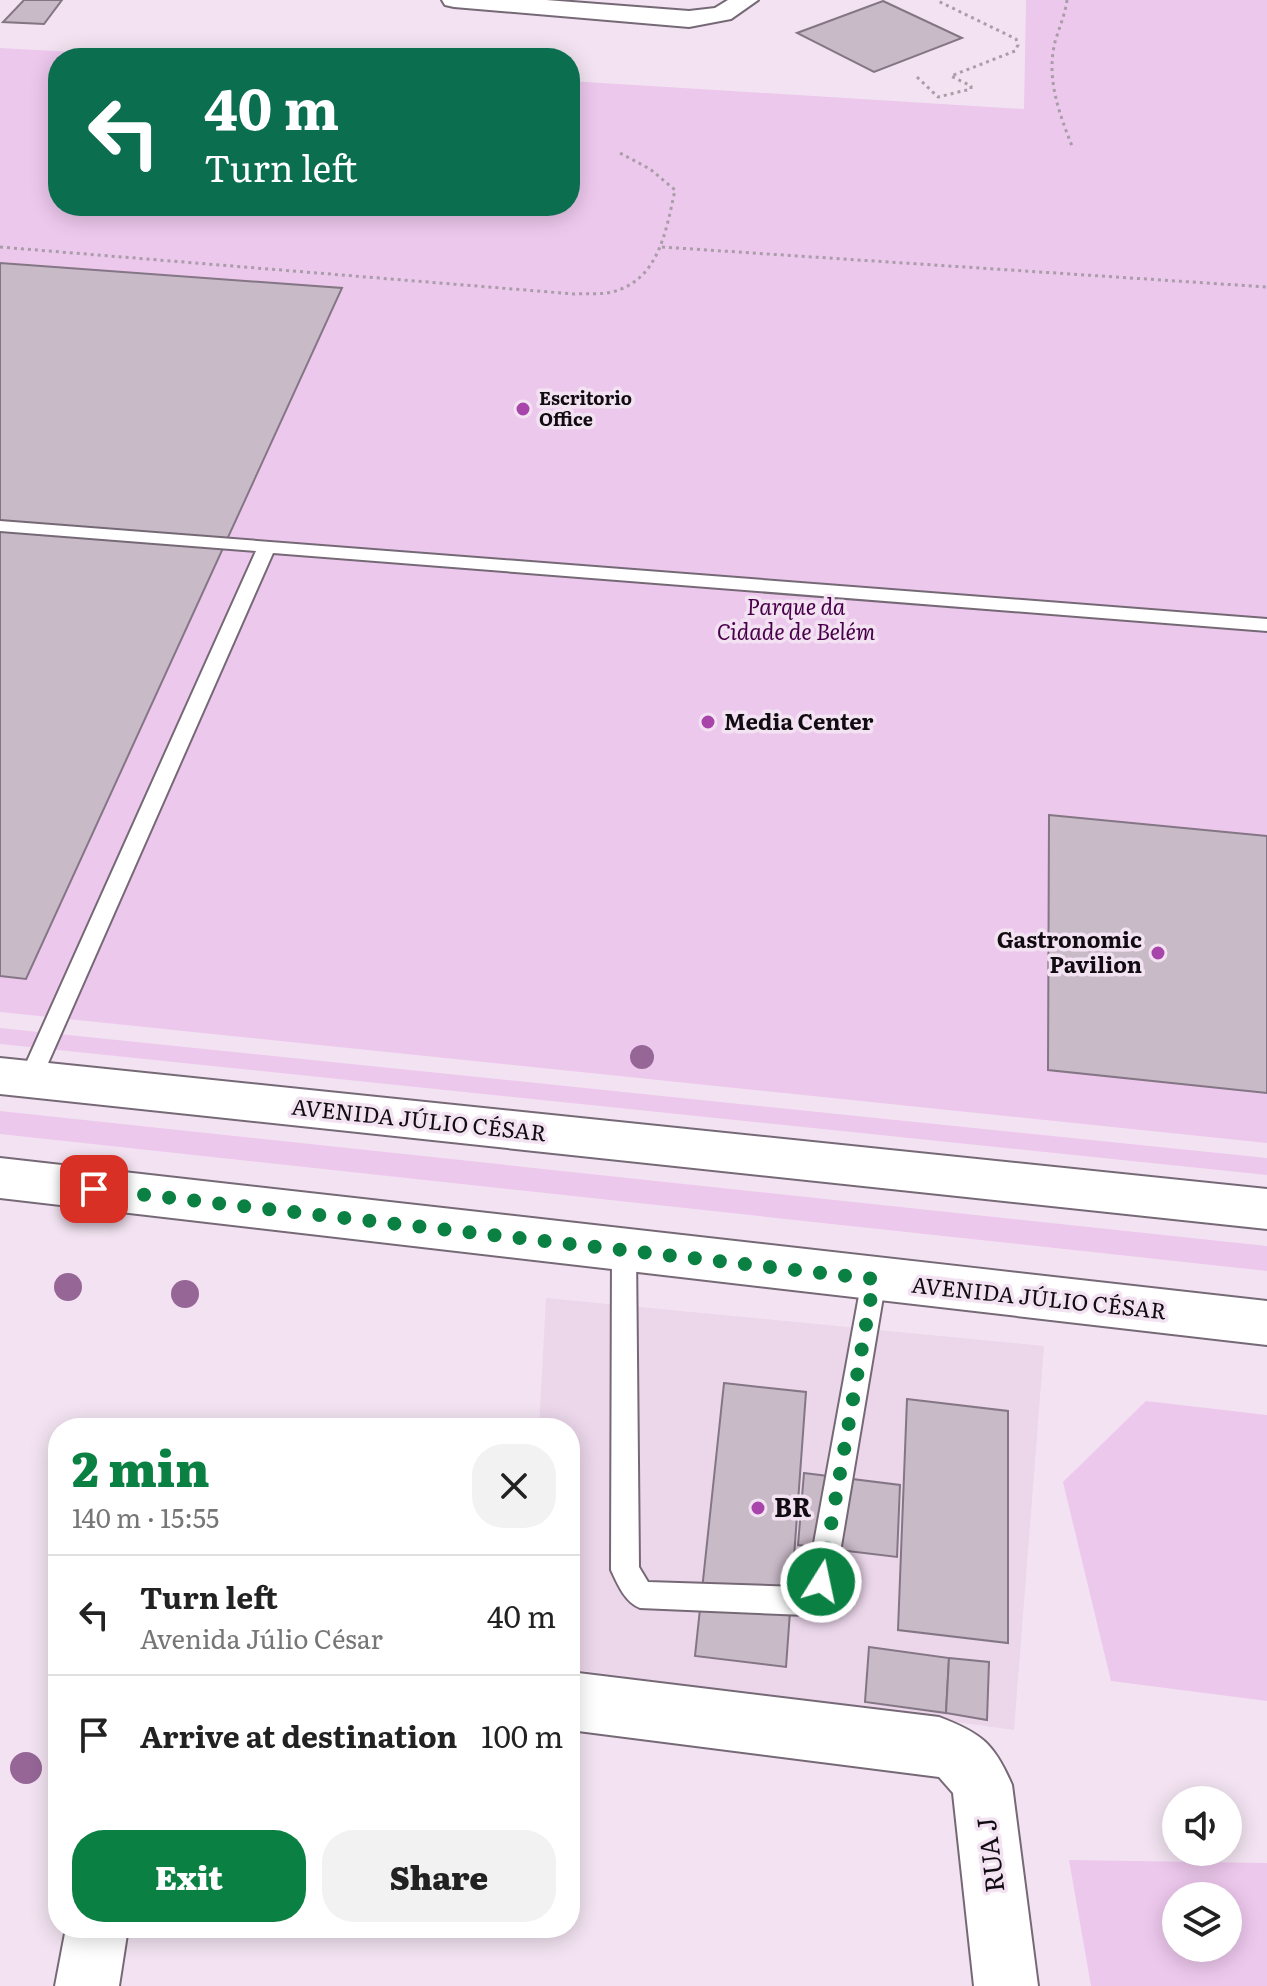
<!DOCTYPE html>
<meta charset="utf-8">
<style>
:root{--surface:#fff;--page:#f2f2f2;--text:#222;--muted:#767676;--line:#e0e0e0;--accent:#0b8043}
body{margin:0;font-family:Literata,serif;background:var(--page);color:var(--text);height:100vh;display:flex;flex-direction:column;font-size:30px;white-space:nowrap}
*{box-sizing:border-box;margin:0}
p{font-size:26px;color:var(--muted)}
.icon{flex:none;width:44px;height:44px;fill:none;stroke:currentColor;stroke-width:2;stroke-linecap:round;stroke-linejoin:round}
.map{position:relative;flex:1;overflow:hidden}
.details{position:absolute;left:48px;top:1418px;width:532px;height:520px;display:flex;flex-direction:column;background:var(--surface);border-radius:32px;box-shadow:0 4px 20px #0003}
.details>*{flex:none}
.banner{position:absolute;left:48px;top:48px;width:532px;height:168px;border-radius:32px;box-shadow:0 4px 20px #0003;background:#0b6e4f;color:#fff;overflow:hidden}
.fabs{position:absolute;left:1162px;top:1786px;display:grid;gap:16px}
.fabs a{display:grid;place-items:center;width:80px;height:80px;border-radius:50%;background:var(--surface);box-shadow:0 4px 20px #0003;font-size:40px}
.pin{position:absolute;display:grid;place-items:center;width:68px;height:68px;color:#fff;margin:-34px;border-radius:16px;box-shadow:0 4px 12px #0006}
.me{position:absolute;width:88px;margin:-44px;rotate:10deg;stroke-linejoin:round;filter:drop-shadow(0 0 6px #0008)}
.turn{display:flex;align-items:center;gap:28px;height:168px;padding:0 24px;font-size:36px}
.turn .icon{width:104px;height:104px;stroke-width:2.5}
.turn b{display:block;font-size:56px;line-height:68px}
.round{display:grid;place-items:center;flex:none;width:84px;height:84px;border-radius:32px;background:var(--page)}
.summary{display:flex;align-items:center;justify-content:space-between;height:136px;padding:0 24px}
h1{font-size:48px;font-weight:800;line-height:60px;color:var(--accent)}
.primary-button{display:flex;gap:16px;margin-top:auto;padding:16px 24px}
.primary-button a{flex:1;height:92px;border-radius:32px;background:var(--accent);color:#fff;font-size:32px;font-weight:800;line-height:92px;text-align:center}
.primary-button a+a{background:var(--page);color:var(--text)}
ul{padding:0;list-style:none}
li{display:flex;align-items:center;gap:24px;height:120px;padding:0 24px;border-top:2px solid var(--line)}
li div{flex:1}
li b{display:block;font-size:30px}
li em{font-style:normal}
.map>svg:first-child{display:block}
</style>
<div class="map">
<svg width="1267" height="1986" viewBox="0 0 1267 1986">
<rect width="100%" height="100%" fill="#f3e3f2"/>
<path fill="#ebd6ea" d="M546 1298 1044 1346 1014 1730 570 1669V1428H539Z"/>
<g fill="#edc8ed" fill-rule="evenodd">
<path d="M1026 0H1267V1143L0 1012V48L186 58H58V206H570V81L1024 109Z"/>
<path d="M0 1028 1267 1158V1175L0 1044Z"/>
<path d="M0 1111 1267 1246V1271L0 1134Z"/>
<path d="M1146 1401 1267 1415V1701L1111 1681 1063 1482Z"/>
<path d="M1069 1860 1267 1863V1986H1091ZM1176 1896H1228V1948H1176Z"/>
</g>
<g fill="#c9bac8" stroke="#847684" stroke-width="2">
<path d="M24 0H62L44 24 3 22Z"/>
<path d="M883 1 962 38 874 72 797 33Z"/>
<path d="M0 263 342 288 26 979 0 976Z"/>
<path d="M1049 815 1267 836V1093L1048 1070Z"/>
<path d="M724 1383 806 1392 786 1667 695 1656Z"/>
<path d="M907 1399 1008 1411V1643L898 1630Z"/>
<path d="M804 1473 900 1485 897 1557 798 1545Z"/>
<path d="M869 1647 949 1658 946 1713 865 1702Z"/>
<path d="M949 1658 989 1662 987 1720 946 1713Z"/>
</g>
<g fill="none" stroke-linecap="round" stroke-linejoin="round">
<g stroke="#766976" stroke-width="4">
<g id="lane">
<path d="M0 521 1267 619V631L273 553 41 1079 38 1085 30 1088 22 1085 19 1079 256 551 0 531Z"/>
<path d="M624 1241 633 1244 636 1251 639 1567 648 1582 799 1587 808 1576 862 1279 865 1271 874 1268 883 1271 886 1279 835 1582 815 1611 805 1615 640 1608C625 1602 618 1585 611 1570L612 1251 615 1244Z"/>
</g>
</g>
<g stroke="#766976" stroke-width="4">
<g id="street">
<path d="M442 0H546L689 11 715 8 728 0H758L731 19 689 27 454 7 445 5Z"/>
<path d="M570 1672 939 1717C981 1733 994 1743 1012 1785L1038 1986H974L953 1793 939 1777 570 1730Z"/>
<path d="M66 1928H128L119 1986H55Z"/>
</g>
</g>
<g stroke="#766976" stroke-width="4">
<g id="primary">
<path d="M0 1058 1267 1189V1229L0 1094Z"/>
<path d="M0 1158 1267 1301V1345L0 1198Z"/>
</g>
</g>
<g stroke="#a99da8" stroke-width="3" stroke-dasharray="3 4" stroke-linecap="butt">
<path d="M1067 0C1065 15 1059 28 1055 42 1046 78 1059 113 1072 146"/>
<path d="M917 77 938 97 971 89V86L951 76 1015 51 1018 45 1016 39 936 0"/>
<path d="M0 247 574 294C587 293 600 295 612 292 659 280 666 231 675 190L650 169 618 152"/>
<path d="M662 247 1267 287"/>
</g>
<use href="#lane" fill="#fff" fill-rule="evenodd"/>
<use href="#street" fill="#fff" fill-rule="evenodd"/>
<use href="#primary" fill="#fff" fill-rule="evenodd"/>
</g>
<g fill="#956696">
<circle cx="642" cy="1057" r="12"/>
<circle cx="68" cy="1287" r="14"/>
<circle cx="185" cy="1294" r="14"/>
<circle cx="26" cy="1768" r="16"/>
</g>
<g fill="none" stroke-linecap="round" stroke-linejoin="round">
<path stroke="#0b8043" stroke-width="14" stroke-dasharray="0 25.2" d="M94 1189 874 1279 821 1582"/>
</g>
<g fill="#a845aa" stroke="#f3e3f2" stroke-width="3">
<circle cx="523" cy="409" r="8"/>
<circle cx="708" cy="722" r="8"/>
<circle cx="1158" cy="953" r="8"/>
<circle cx="758" cy="1508" r="8"/>
</g>
<g text-anchor="middle" stroke-width="7" stroke-linejoin="round" paint-order="stroke">
<g font-size="18" font-weight="bold" fill="#110c11" stroke="#f3e3f2" text-anchor="start">
<text x="539" y="405">Escritorio<tspan x="539" dy="21">Office</tspan></text>
</g>
<g font-size="22" font-style="italic" fill="#48004a" stroke="#f3e3f2">
<text x="796" y="615">Parque da<tspan x="796" dy="25">Cidade de Belém</tspan></text>
</g>
<g font-size="22" font-weight="bold" fill="#110c11" stroke="#f3e3f2" text-anchor="start">
<text x="724" y="730">Media Center</text>
<text x="1142" y="948" text-anchor="end">Gastronomic<tspan x="1142" dy="25">Pavilion</tspan></text>
</g>
<g font-size="22" fill="#110c11" stroke="#f3e3f2">
<text transform="translate(419 1120) rotate(6)" y="8">AVENIDA JÚLIO CÉSAR</text>
<text transform="translate(1039 1298) rotate(6)" y="8">AVENIDA JÚLIO CÉSAR</text>
</g>
<g font-size="26" font-weight="bold" fill="#110c11" stroke="#f3e3f2" text-anchor="start">
<text x="774" y="1517">BR</text>
</g>
<g font-size="26" fill="#110c11" stroke="#f3e3f2">
<text transform="translate(991 1855) rotate(-97)" y="9">RUA J</text>
</g>
</g>
</svg>
<div class="fabs">
<a><svg class="icon" aria-label="sound" viewBox="0 0 24 24"><path d="M4 9h4l5-4v14l-5-4H4zM17 9q2 3 0 6"/></svg></a>
<a><svg class="icon" aria-label="layers" viewBox="0 0 24 24"><path d="M12 4l9 5-9 5-9-5zM3 14l9 5 9-5"/></svg></a>
</div>
<div class="pin" style="left:94px;top:1189px;background:#d93025"><svg class="icon" aria-label="arrive" viewBox="0 0 24 24"><path d="M6 21V4h12l-3 4 3 4H6"/></svg></div>
<svg class="me" style="left:821px;top:1582px" viewBox="-20 -20 40 40"><circle r="17" fill="#0b8043" stroke="#fff" stroke-width="3"/><path d="M0-11L8 9 0 5-8 9z" fill="#fff"/></svg>
<div class="banner">
<div class="turn"><svg class="icon" aria-label="left" viewBox="0 0 24 24"><path d="M17 20v-9H6M10 6l-5 5 5 5"/></svg><div><b>40 m</b>Turn left</div></div>
</div>
<section class="details">
<div class="summary"><div><h1>2 min</h1><p>140 m · 15:55</p></div><a class="round"><svg class="icon" aria-label="close" viewBox="0 0 24 24"><path d="M6 6l12 12M18 6L6 18"/></svg></a></div>
<ul>
<li><svg class="icon" aria-label="left" viewBox="0 0 24 24"><path d="M17 20v-9H6M10 6l-5 5 5 5"/></svg><div><b>Turn left</b><p>Avenida Júlio César</p></div><em>40 m</em></li>
<li><svg class="icon" aria-label="arrive" viewBox="0 0 24 24"><path d="M6 21V4h12l-3 4 3 4H6"/></svg><div><b>Arrive at destination</b></div><em>100 m</em></li>
</ul>
<div class="primary-button"><a>Exit</a><a>Share</a></div>
</section>
</div>
